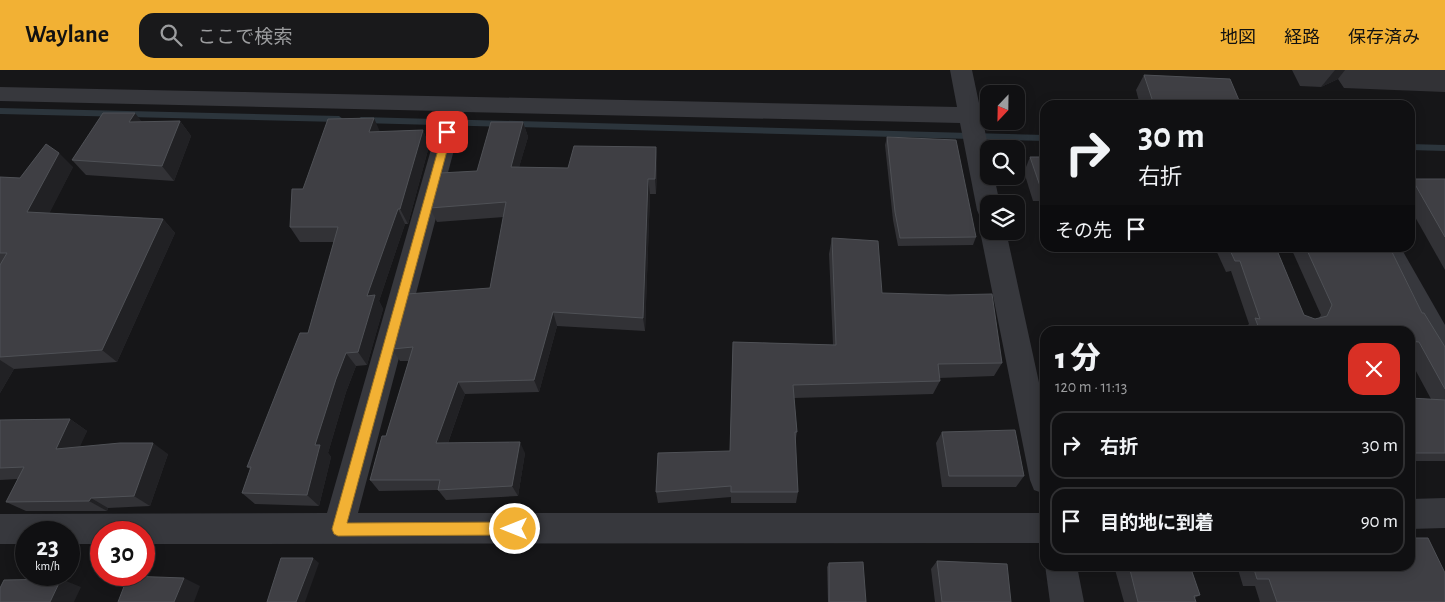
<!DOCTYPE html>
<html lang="ja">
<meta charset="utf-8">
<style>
:root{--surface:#101012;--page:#19191b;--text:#f1f3f6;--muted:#9c9d9f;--line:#303032;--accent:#f2b134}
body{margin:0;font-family:"Alegreya Sans","Noto Sans JP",sans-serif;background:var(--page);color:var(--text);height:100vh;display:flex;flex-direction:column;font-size:19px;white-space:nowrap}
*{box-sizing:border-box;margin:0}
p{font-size:16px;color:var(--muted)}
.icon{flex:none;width:28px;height:28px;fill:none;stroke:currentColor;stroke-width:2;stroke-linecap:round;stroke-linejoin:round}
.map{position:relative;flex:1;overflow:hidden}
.drawer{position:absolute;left:1040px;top:256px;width:375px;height:245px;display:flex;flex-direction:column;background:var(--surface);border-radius:15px;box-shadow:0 2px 12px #0003,0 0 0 1px var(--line)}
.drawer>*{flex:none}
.banner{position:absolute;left:1040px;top:30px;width:375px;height:152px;border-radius:15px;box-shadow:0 2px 12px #0003,0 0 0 1px var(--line);background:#101012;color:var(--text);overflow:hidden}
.needle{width:32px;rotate:202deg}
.tools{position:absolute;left:980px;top:15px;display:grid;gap:10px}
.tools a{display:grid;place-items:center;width:45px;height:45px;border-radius:10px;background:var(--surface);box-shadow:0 2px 12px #0003,0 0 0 1px var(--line);font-size:25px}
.speed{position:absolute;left:15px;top:451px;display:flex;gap:10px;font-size:25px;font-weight:700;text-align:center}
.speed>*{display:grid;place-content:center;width:65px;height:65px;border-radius:50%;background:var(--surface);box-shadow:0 2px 12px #0003,0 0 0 1px var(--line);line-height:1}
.speed small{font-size:12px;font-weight:400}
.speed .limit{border:8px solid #d22;background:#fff;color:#111}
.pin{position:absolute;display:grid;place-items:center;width:42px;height:42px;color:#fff;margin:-21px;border-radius:10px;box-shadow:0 2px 8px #0006}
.me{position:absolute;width:55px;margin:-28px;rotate:270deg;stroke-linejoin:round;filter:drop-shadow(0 0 4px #0008)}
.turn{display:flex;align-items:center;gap:18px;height:105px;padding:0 15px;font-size:22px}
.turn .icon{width:65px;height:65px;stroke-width:2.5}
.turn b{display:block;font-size:35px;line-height:42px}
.then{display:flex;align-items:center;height:48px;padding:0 15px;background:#0003;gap:10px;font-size:19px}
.round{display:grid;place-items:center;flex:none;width:52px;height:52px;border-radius:15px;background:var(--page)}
.headline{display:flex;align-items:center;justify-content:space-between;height:85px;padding:0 15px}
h1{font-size:30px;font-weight:800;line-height:38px}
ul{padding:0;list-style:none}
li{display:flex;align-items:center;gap:15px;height:68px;margin:0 10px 8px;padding:0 5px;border:2px solid var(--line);border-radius:15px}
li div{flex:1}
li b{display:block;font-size:19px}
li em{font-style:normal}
header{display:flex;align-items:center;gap:30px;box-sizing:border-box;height:70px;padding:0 25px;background:var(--accent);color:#111}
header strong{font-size:24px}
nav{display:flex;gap:28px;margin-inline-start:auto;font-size:18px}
.search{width:350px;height:45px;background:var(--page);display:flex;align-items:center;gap:12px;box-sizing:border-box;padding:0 18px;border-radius:15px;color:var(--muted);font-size:19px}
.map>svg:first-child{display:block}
</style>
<header>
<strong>Waylane</strong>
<div class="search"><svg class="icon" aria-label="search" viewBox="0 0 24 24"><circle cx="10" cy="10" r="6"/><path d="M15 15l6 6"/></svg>ここで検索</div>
<nav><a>地図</a><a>経路</a><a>保存済み</a></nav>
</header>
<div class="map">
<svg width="1445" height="532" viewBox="0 0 1445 532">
<rect width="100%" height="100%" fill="#161618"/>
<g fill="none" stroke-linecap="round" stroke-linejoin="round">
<g fill="#2c353c" fill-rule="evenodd">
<path d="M0 38 339 46 343 49 339 52 0 44Z"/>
<path d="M361 47 1045 65V71L361 53 357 50Z"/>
<path d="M1410 74 1445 75V81L1410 80Z"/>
</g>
<g fill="#37383d" fill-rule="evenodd">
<path d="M950 0H972L989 80V106H994L1000 134H989V149L980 147 977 140 960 53 464 42 358 443H1045V473L144 474V462H101V474H69V462H26V474H0V444L327 443 442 41 0 31V17L957 37Z"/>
<path d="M989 153V161H1006L1045 340V424L1034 420 1030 410 980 161 984 154Z"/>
<path d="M1375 178H1401L1445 255V293L1435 289Z"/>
<path d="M1445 428V458L1410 459V429Z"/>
<path d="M1045 495 1077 496 1084 532H1050Z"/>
</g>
</g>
<g fill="#323236">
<path d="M1292 0H1445V22L1344 18 1338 9 1321 17 1300 16Z"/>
<path d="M1144 5 1241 35H1140L1136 20Z"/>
<path d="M180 51 191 66 174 111 86 105 72 90 142 52Z"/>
<path d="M523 52 528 67 519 97 568 98 656 77 657 92 656 124H650L645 261 557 256 539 322 465 324 448 373 525 383 518 426 446 430 438 420 379 421 370 410 386 366 409 291H400L392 279 490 218 504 147 437 152 430 138 477 101Z"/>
<path d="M423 60 429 76 408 154H405L379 231 383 239 367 295 356 296 346 322 328 383 331 387 319 436 255 434 242 423 250 399 247 397 308 263 334 172H300L290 157 303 119 380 62Z"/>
<path d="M887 67 976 167 973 175 898 176 893 150 885 75Z"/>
<path d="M1030 87H1045V131H1033L1024 102Z"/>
<path d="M73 97 49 143 163 149 175 163 117 292 14 299 0 323V107L20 108Z"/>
<path d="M1412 109H1445V200L1410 138V111Z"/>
<path d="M832 168 882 223 1002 293 994 306 939 308 940 311 933 324 794 328 797 362 795 374 798 422 796 433H731V427L658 433 656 422 730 381 733 272 833 275 829 184Z"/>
<path d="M1215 178H1276L1304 245 1315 249 1319 248 1321 245 1291 178H1390L1422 243 1445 277V391H1410V328L1431 329 1410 290V261H1246L1245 258 1249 254 1231 201 1226 202Z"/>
<path d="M1045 280V306L1041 287Z"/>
<path d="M70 349 87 361 79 377 168 384 150 436 108 438 107 441H26L6 432 18 409 0 410V350Z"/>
<path d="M942 362 1024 406 1016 417H942L936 373Z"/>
<path d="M937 491 1011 532H935L931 499Z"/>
<path d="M829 493 866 532H828L827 497Z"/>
<path d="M1114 496H1190L1200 525 1195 528 1196 532H1124Z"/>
<path d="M1237 496H1410L1445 532H1260L1255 516H1243Z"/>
</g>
<g fill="#212124">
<path d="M1335 0H1345L1338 9 1321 17Z"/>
<path d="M135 43 147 58 129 52Z"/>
<path d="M374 48 381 64 369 62Z"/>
<path d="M180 51 191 66 174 111 162 96Z"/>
<path d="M523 52 528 67 515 111 511 97Z"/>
<path d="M423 60 429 76 408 154 400 139Z"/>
<path d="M656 77 657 92 656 124 655 109Z"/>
<path d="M59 83 73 97 43 156 27 142Z"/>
<path d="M648 109 650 124 645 261 643 248Z"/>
<path d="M398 139 405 154 379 231 383 239 367 295 358 282 367 226Z"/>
<path d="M163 149 175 163 117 292 102 280Z"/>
<path d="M553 242 557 256 539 322 534 310Z"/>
<path d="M346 283 356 296 346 322 328 383 331 387 319 436 307 425 315 375 336 309Z"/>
<path d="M0 290 14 299 0 323Z"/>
<path d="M458 312 465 324 444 384 436 373Z"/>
<path d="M70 349 87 361 74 390 56 379Z"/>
<path d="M520 372 525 383 518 426 512 416Z"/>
<path d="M153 373 168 384 150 436 134 426Z"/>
<path d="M91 428 108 438 107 441 89 431Z"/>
<path d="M313 488 319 493 305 532H296Z"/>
<path d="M184 508 200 516 194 532H174Z"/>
<path d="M61 509 81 517 74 532H50Z"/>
</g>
<g fill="#3f3f44" stroke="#4f5156">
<path d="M1144 5 1230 9 1241 35H1154Z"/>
<path d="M103 43H135L129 52 180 51 162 96 72 90Z"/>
<path d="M374 48 369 62 423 60 400 139H398L367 226 375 225 358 282 346 283 336 309 315 375H320L307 425 242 423 251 397H247L300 263H308L338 157H290L292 119H303L328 49Z"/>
<path d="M491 52H523L511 97 568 98 574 76 656 77 655 109H648L643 248 553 242 534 310 458 312 436 373 520 372 512 416 438 420 440 410H370L382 366H386L413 277 392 279 407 224 490 218 506 132 430 138 440 103 477 101Z"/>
<path d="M887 67 956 70 976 167 900 168 895 142Z"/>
<path d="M46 74 59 83 27 142 163 149 102 280 0 287V195L7 183H0V107L20 108Z"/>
<path d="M1030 87H1045V116H1040Z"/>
<path d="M1412 109H1445V167Z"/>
<path d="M832 168 878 171 882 223 948 225 992 224 1002 293 938 294 940 311 793 315 797 362H795L798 422H731V416L656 422 658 383 730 381 733 272 836 275Z"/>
<path d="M1229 178H1276L1304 245 1315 249 1327 246 1332 235 1306 178H1390L1422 243H1424L1445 277V319L1419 272 1410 271V261H1260L1255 248 1260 249 1240 191H1235Z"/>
<path d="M1410 328 1445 330V383H1410Z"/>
<path d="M70 349 56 379 120 373H153L134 426 91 428 89 431 6 432 24 397 0 398V350Z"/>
<path d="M1015 360 1024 406H949L942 362Z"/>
<path d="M1410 468H1428L1445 503V532H1277L1269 509H1257L1253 496H1410Z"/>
<path d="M281 488H313L296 532H267Z"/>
<path d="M937 491 1007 494 1011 532H942Z"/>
<path d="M863 492 866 532H829V493Z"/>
<path d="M1129 496H1190L1200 525 1194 526 1196 532H1138Z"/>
<path d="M128 506 184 508 174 532H118Z"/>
<path d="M61 509 50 532H0V518L4 510Z"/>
</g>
<path fill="#f2b134" stroke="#9d7322" d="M447 59 452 62 347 453 515 452 520 454 522 459 520 463 515 465 338 466 334 464 332 459 443 62Z"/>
</svg>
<div class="tools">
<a><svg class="needle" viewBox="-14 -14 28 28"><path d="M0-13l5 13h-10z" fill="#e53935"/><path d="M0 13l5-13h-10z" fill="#9c9d9f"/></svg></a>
<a><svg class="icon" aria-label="search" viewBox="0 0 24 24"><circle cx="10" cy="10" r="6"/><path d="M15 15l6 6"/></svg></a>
<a><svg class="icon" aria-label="layers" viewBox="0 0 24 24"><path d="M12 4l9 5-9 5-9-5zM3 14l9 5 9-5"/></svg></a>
</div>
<div class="speed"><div>23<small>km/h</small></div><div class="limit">30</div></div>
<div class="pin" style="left:447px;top:62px;background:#d93025"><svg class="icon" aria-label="arrive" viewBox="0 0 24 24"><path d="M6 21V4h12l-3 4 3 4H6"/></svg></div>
<svg class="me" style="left:515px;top:459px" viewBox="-20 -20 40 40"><circle r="17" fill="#f2b134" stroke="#fff" stroke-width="3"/><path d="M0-11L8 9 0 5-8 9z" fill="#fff"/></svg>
<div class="banner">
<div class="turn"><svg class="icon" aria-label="right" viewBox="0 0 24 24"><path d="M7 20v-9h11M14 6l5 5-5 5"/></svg><div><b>30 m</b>右折</div></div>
<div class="then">その先<svg class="icon" aria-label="arrive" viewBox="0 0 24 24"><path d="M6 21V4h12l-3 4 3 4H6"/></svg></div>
</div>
<section class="drawer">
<div class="headline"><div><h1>1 分</h1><p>120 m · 11:13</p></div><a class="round" style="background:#d93025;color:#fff"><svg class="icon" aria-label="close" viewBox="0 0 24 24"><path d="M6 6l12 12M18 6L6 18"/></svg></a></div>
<ul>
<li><svg class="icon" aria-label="right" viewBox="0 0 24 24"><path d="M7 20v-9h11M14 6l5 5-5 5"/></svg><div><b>右折</b></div><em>30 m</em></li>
<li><svg class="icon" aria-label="arrive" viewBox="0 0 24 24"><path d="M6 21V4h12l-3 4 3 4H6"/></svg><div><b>目的地に到着</b></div><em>90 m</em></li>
</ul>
</section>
</div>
